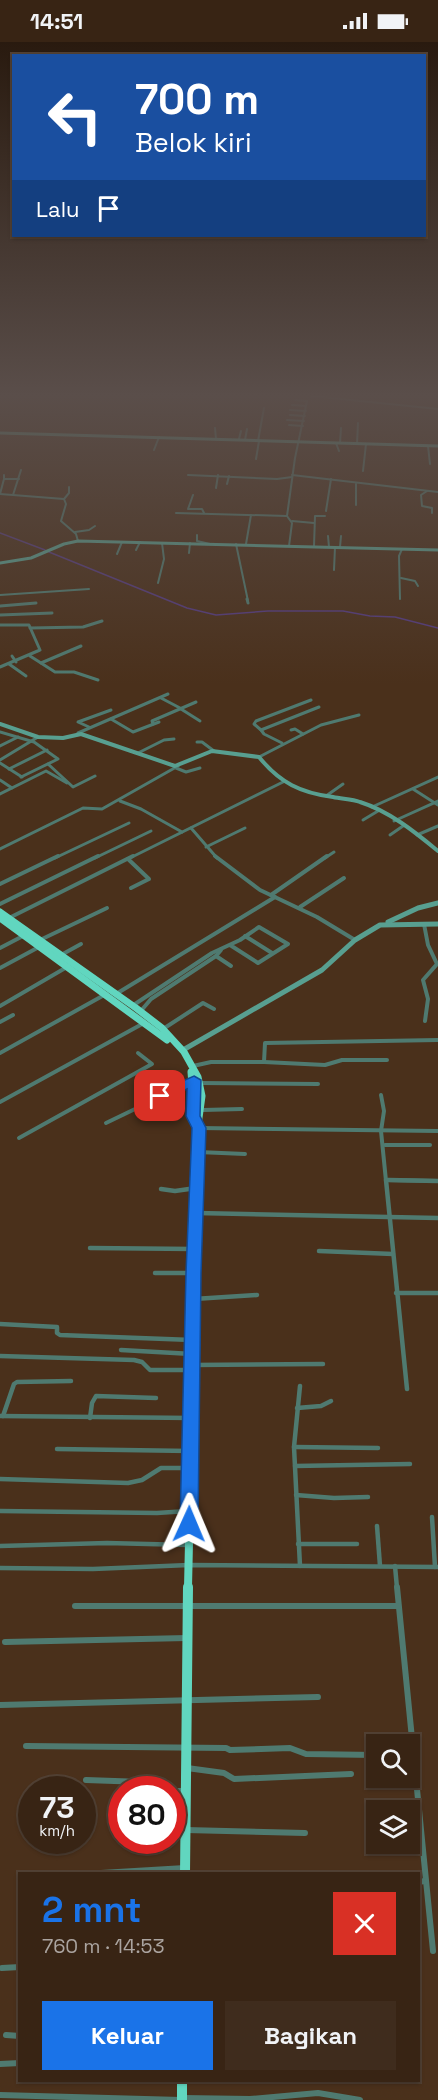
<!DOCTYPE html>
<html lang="id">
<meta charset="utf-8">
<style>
:root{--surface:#382414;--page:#3f2c1d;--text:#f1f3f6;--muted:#aba4a0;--line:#524134;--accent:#1a73e8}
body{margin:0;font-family:"Space Grotesk",sans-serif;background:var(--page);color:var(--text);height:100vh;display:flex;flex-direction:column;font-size:22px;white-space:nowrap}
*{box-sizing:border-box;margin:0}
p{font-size:20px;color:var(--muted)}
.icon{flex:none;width:33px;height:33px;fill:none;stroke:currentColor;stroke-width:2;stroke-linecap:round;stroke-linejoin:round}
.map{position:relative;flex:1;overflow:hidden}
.side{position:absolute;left:18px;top:1830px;width:402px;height:210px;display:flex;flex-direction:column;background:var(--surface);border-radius:0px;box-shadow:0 2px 4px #0004,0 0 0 2px var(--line)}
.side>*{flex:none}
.hud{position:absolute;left:12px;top:12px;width:414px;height:183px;border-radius:0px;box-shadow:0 2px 4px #0004,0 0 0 2px var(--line);background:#1a4fa0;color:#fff;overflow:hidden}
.buttons{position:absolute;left:366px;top:1692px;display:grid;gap:12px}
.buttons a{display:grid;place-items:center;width:54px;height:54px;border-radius:0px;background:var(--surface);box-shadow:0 2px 4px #0004,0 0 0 2px var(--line);font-size:30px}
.speed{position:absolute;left:18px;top:1734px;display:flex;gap:12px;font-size:30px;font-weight:700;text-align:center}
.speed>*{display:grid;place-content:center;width:78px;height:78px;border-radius:50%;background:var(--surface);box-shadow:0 2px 4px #0004,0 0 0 2px var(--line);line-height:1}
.speed small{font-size:15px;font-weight:400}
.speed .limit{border:9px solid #d22;background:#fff;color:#111}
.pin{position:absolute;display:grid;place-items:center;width:51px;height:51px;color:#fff;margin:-26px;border-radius:12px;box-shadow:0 3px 9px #0006}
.me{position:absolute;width:66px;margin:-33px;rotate:1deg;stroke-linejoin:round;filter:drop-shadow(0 0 4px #0008)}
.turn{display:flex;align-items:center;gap:21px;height:126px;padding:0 24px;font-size:27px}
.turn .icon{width:78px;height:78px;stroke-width:2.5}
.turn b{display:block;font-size:42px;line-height:51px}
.then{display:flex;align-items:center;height:57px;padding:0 24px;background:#0003;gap:12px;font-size:22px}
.round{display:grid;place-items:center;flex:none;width:63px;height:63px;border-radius:0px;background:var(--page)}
.head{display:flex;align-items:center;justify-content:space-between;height:102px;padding:0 24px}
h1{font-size:36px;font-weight:700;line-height:45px;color:var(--accent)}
.button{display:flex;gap:12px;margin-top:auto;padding:12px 24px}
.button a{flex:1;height:69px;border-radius:0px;background:var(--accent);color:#fff;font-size:24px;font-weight:700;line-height:69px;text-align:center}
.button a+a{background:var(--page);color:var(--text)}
.status{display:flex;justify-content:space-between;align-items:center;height:42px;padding:0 30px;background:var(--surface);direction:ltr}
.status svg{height:16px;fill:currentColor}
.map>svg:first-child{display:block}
</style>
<div class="status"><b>14:51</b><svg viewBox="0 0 49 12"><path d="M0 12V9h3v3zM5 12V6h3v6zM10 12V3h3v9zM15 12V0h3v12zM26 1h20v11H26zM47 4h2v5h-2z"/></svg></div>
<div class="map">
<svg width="438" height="2058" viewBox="0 0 438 2058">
<rect width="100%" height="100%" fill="#4a301b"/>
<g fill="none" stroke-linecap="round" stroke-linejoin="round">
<g stroke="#543b7f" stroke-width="1.5">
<path d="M0 491 45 508"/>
<path d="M49 510 187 566 216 573 268 569H343L370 574 395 575 438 586"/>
</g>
<g stroke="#4f7a70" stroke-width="2">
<path d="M312 354 438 367"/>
<path d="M292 363 306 364"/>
<path d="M290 368 306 369"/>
<path d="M290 373 305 374"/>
<path d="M287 378 304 379"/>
<path d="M289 383 303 384"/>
<path d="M215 386 216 397"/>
<path d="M239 397 241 389"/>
<path d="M245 398 247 387"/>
<path d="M258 399 264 366"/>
<path d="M336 401 339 409"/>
<path d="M340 401 341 386"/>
<path d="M357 402 358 381"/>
<path d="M428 404 430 422"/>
<path d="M154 408 159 395"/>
<path d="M256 417 259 399"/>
<path d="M363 429 366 402"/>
<path d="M4 433V437H19"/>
<path d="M188 433 277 437 292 435"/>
<path d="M292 433 438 450"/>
<path d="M227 442 229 434"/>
<path d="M356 442V463"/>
<path d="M216 446 218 433"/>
<path d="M427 449 421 453 422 464 432 466V471"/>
<path d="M0 452 64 457 66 462 61 479 76 492 78 499"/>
<path d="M0 452 4 437"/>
<path d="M13 453 21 428"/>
<path d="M193 453 188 467H202L204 471"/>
<path d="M64 457 69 451V445"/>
<path d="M326 469 331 437"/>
<path d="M176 471 287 474"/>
<path d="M292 479 314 481"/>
<path d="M75 490 89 488 95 484"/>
<path d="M197 493V499L210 502"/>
<path d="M328 494 329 505"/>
<path d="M236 502 248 559"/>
<path d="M246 502 251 473"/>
<path d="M289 504 292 481 287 474 295 416 307 359 295 358"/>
<path d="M314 504 315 474H325"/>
<path d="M340 505 341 494"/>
<path d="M136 508 140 500"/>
<path d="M189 511 190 501"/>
<path d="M117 512 122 500"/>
<path d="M334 528 335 505"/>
<path d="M401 536 415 539 418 544"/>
<path d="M158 541 164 517 162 501"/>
<path d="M0 553 89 547"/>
<path d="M400 557 399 514 402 507"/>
</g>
<g stroke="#4f7a70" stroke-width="3">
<path d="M247 557 248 561"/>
<path d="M0 564 36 561"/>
<path d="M0 573 52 571"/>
<path d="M0 583H29L40 608 0 625"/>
<path d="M30 586 83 585 102 579"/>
<path d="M12 614 16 620"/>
<path d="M30 614 55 630H74L98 638"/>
<path d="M41 621 81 604"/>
<path d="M9 622 26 634"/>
<path d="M161 656 180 666"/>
<path d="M181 667 200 679"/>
<path d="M111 677 133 690 159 680"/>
<path d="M153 682 152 679 196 660"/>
<path d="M89 685 78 680 111 668"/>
<path d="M261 688 254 682 256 679 311 658"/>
<path d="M291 688 295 687 303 692"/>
<path d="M0 690 34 700 58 717 21 735"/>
<path d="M78 691 168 652"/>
<path d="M197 700H202L214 709"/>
<path d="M282 701 264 692 261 688 319 665"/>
<path d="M0 704 18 695"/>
<path d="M138 711 164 698 174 697"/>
<path d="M259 715 321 683 359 673"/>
<path d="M0 718 38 695"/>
<path d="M0 721 22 735"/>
<path d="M48 722 73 745 95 734"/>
<path d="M176 726 186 730 200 726"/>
<path d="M9 727 47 708"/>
<path d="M0 738 12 746"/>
<path d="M413 747 438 763"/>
<path d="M0 752 46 729 67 741"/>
<path d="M326 754 343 742"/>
<path d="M120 759 141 767 182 790"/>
<path d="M372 765 438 735"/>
<path d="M363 778 378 769"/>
<path d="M394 779 438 759"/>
<path d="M191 786 217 816"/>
<path d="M390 793 403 784"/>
<path d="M417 793 438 784"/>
<path d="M206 805 245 786"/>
<path d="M0 807 83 766 102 767 178 724"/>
<path d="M55 816 129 781"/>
<path d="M95 816 151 789"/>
<path d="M130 816 283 740"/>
<path d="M325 816 334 810"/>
</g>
<g stroke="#4f7a70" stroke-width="4">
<path d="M215 814 260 848 317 875 355 898"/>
<path d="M128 817 149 837 131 846"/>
<path d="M0 842 58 814"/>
<path d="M271 853 327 814"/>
<path d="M0 862 98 814"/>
<path d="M300 865 344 836"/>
<path d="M9 876 133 814"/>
<path d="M424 882 428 903 437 922 423 938 428 957 425 979"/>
<path d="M245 894 272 911"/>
<path d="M40 898 107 866"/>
<path d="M0 906 23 894"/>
<path d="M61 913 81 902"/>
<path d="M216 914 231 924"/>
<path d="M0 926 39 905"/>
<path d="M116 952 275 855"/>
<path d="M0 964 67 925"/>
<path d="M132 964 212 911 240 898 259 885 288 902 258 921 230 903"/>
<path d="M140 970 151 957 216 914 221 908"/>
<path d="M0 980 13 973"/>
<path d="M163 987 203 961 214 967"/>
<path d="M0 1011 106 952"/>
<path d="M264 1020 325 1023 342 1018H387"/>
<path d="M193 1024 211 1020H264L265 1001 438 998"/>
<path d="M200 1041 318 1042"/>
<path d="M381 1053 384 1069 381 1089 386 1139"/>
<path d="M0 1060 144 981"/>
<path d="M203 1068 242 1067"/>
<path d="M106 1081 191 1040"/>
<path d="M199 1086 438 1089"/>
<path d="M19 1096 152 1022 138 1011"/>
<path d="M385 1103H430"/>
<path d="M198 1110 245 1112"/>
<path d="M388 1138 438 1139"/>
</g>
<g stroke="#4f7a70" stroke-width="4.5">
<path d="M386 1138 407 1347"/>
<path d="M388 1138 438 1139"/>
<path d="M161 1147 175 1149 196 1146"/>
<path d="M197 1171 438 1176"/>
<path d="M90 1206 194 1207"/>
<path d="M319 1209 393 1212"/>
<path d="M155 1231H193"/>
<path d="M396 1251H438"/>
<path d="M194 1257 257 1253"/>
<path d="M0 1282 57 1285V1291L60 1293 192 1298"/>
<path d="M121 1308 192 1312"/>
<path d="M0 1314 134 1318 142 1320 150 1328H191"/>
<path d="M192 1323 323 1322"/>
<path d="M300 1344 294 1405 300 1524"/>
<path d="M297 1366 321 1364 331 1359"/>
<path d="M0 1374 191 1376"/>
<path d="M3 1374 14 1342 17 1340 71 1339"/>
<path d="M90 1376 92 1361 96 1354 156 1356"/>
<path d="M294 1405 378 1406"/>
<path d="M57 1407 190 1409"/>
<path d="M295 1424 410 1422"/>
<path d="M0 1437 128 1441 142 1438 161 1426H190"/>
<path d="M296 1453 334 1456 368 1455"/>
<path d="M0 1469 157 1471 188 1469"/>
<path d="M432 1475 435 1525"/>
<path d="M377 1484 380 1524"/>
<path d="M298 1502H357"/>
<path d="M0 1504 107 1501 188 1503"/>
<path d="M395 1524 397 1546"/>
<path d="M0 1526 93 1527 189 1523 438 1525"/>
</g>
<g stroke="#4f7a70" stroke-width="6">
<path d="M397 1545 433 1909"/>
<path d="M75 1564H398"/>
<path d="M5 1600 187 1596"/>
<path d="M0 1663 318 1655"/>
<path d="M26 1704 226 1706 230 1708 290 1706 306 1712 376 1713"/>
<path d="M187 1726 224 1731 234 1737 351 1732"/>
<path d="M86 1738 143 1740 146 1741V1748"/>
<path d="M172 1749H184"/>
<path d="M186 1788 305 1791"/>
<path d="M101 1831 185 1826"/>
<path d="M418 1840 425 1839"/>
<path d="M2 1926 20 1925"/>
<path d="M6 1993 20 1994"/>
<path d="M0 2022 20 2021"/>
<path d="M0 2053 181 2058"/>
<path d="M183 2056 250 2057 318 2051 360 2058"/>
</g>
<g stroke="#589f90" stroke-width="3">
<path d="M0 391 438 404"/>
<path d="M0 521 31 516 64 502 78 499 438 508"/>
</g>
<path stroke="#589f90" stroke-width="4" d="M0 682 38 695 63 696 81 692 175 724 212 709 259 715C280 741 301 751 333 755 342 757 352 757 360 760 389 769 415 790 438 809"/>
<g stroke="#589f90" stroke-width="5">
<path d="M388 880 418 866 438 861"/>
<path d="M183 1008 322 928 355 898 380 883 438 882"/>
</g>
<g stroke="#61d6bf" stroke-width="7">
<path d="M0 870 136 966 162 986 184 1010 198 1035 202 1054 198 1083 197 1139"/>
<path d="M0 876 167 998"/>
<path d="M191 1030 194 1070 198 1083"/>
</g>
<path stroke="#61d6bf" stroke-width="8" d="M188 1546 197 1138"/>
<g stroke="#61d6bf" stroke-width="10">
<path d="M185 1832 188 1545"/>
<path d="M182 2038V2058"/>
</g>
</g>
<linearGradient id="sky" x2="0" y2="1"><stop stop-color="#291a0f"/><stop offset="0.55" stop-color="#5a4e4a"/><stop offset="1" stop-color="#5a4e4a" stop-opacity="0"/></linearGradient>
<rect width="438" height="642" fill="url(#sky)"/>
<path fill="#1a73e8" stroke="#114b97" stroke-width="1.5" d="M194 1034 201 1038 200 1074 206 1086 201 1231 198 1482 195 1488 189 1490 183 1488 180 1482 186 1231 192 1086 186 1074 187 1047 160 1059 153 1054 155 1051Z"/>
</svg>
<div class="buttons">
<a><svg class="icon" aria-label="search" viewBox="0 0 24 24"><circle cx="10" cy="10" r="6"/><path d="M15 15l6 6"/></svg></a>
<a><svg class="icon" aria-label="layers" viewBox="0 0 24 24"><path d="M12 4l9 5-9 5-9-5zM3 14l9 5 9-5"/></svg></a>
</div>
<div class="speed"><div>73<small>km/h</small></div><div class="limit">80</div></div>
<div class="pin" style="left:160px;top:1054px;background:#d93025"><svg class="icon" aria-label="arrive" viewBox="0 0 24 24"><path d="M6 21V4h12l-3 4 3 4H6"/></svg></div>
<svg class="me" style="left:189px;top:1482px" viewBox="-20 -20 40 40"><path d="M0-17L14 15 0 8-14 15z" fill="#1a73e8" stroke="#fff" stroke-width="4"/></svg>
<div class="hud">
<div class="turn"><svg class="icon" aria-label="left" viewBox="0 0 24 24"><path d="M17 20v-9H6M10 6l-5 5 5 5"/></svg><div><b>700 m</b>Belok kiri</div></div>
<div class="then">Lalu<svg class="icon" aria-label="arrive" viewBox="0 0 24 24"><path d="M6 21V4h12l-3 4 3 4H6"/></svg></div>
</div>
<section class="side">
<div class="head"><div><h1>2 mnt</h1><p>760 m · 14:53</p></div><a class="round" style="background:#d93025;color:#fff"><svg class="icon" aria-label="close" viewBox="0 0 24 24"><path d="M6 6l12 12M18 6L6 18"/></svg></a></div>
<div class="button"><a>Keluar</a><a>Bagikan</a></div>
</section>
</div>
